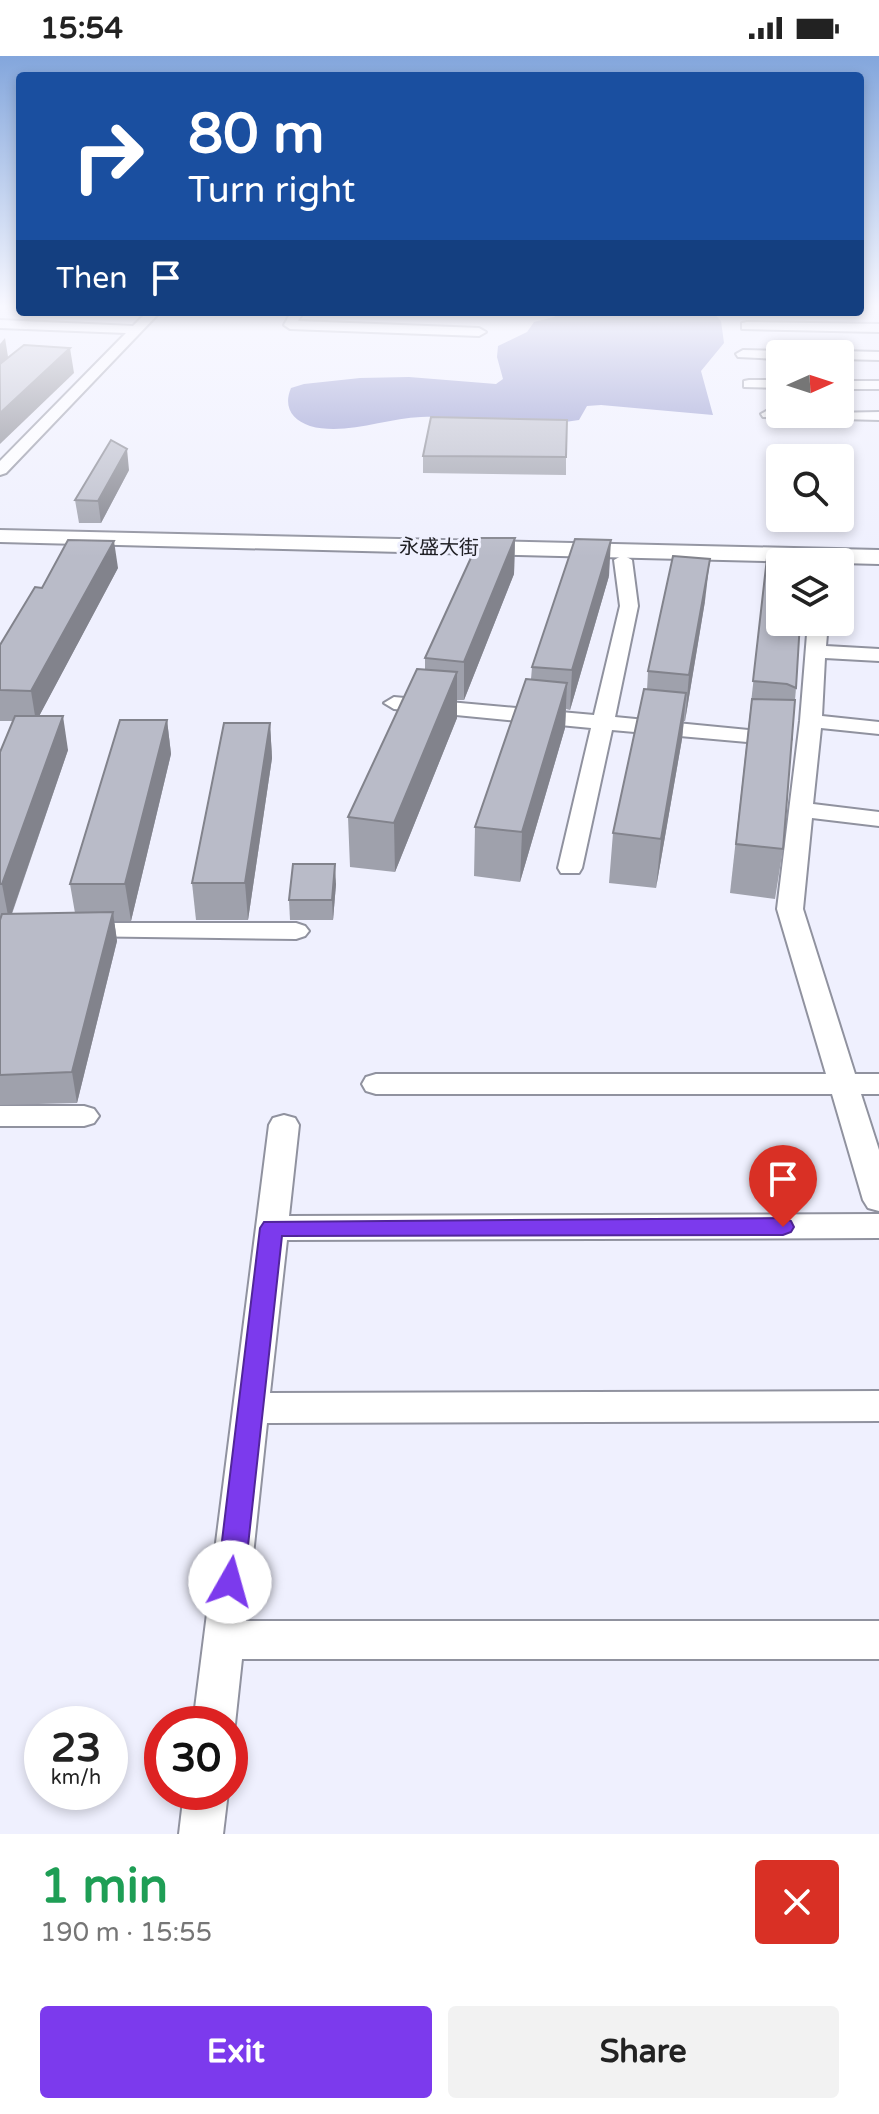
<!DOCTYPE html>
<meta charset="utf-8">
<style>
:root{--surface:#fff;--page:#f2f2f2;--text:#222;--muted:#767676;--accent:#7c3aed}
body{margin:0;font-family:"Varela Round","Noto Sans SC",sans-serif;background:var(--page);color:var(--text);height:100vh;display:flex;flex-direction:column;font-size:30px;white-space:nowrap}
*{box-sizing:border-box;margin:0}
p{font-size:26px;color:var(--muted)}
.icon{flex:none;width:44px;height:44px;fill:none;stroke:currentColor;stroke-width:2;stroke-linecap:round;stroke-linejoin:round}
.map{position:relative;height:1778px;overflow:hidden}
.side{display:flex;flex-direction:column;background:var(--surface);flex:1}
.side>*{flex:none}
.hud{position:absolute;left:16px;top:16px;width:848px;height:244px;border-radius:8px;box-shadow:0 4px 12px #0003;background:#1a4fa0;color:#fff;overflow:hidden}
.needle{width:52px;rotate:87deg}
.buttons{position:absolute;left:766px;top:284px;display:grid;gap:16px}
.buttons a{display:grid;place-items:center;width:88px;height:88px;border-radius:8px;background:var(--surface);box-shadow:0 4px 12px #0003;font-size:40px}
.speed{position:absolute;left:24px;top:1650px;display:flex;gap:16px;font-size:40px;font-weight:700;text-align:center}
.speed>*{display:grid;place-content:center;width:104px;height:104px;border-radius:50%;background:var(--surface);box-shadow:0 4px 12px #0003;line-height:1}
.speed small{font-size:20px;font-weight:400}
.speed .limit{border:12px solid #d22;background:#fff;color:#111}
.pin{position:absolute;display:grid;place-items:center;width:68px;height:68px;color:#fff;margin:-82px -34px;border-radius:50% 50% 50% 0;rotate:-45deg;box-shadow:0 0 8px #0007}
.pin .icon{rotate:45deg}
.me{position:absolute;width:88px;margin:-44px;rotate:7deg;stroke-linejoin:round;filter:drop-shadow(0 0 6px #0008)}
.turn{display:flex;align-items:center;gap:28px;height:168px;padding:0 40px;font-size:36px}
.turn .icon{width:104px;height:104px;stroke-width:2.5}
.turn b{display:block;font-size:56px;line-height:68px}
.then{display:flex;align-items:center;height:76px;padding:0 40px;background:#0003;gap:16px;font-size:30px}
.round{display:grid;place-items:center;flex:none;width:84px;height:84px;border-radius:8px;background:var(--page)}
.overview{display:flex;align-items:center;justify-content:space-between;height:136px;padding:0 40px}
h1{font-size:48px;font-weight:700;line-height:60px;color:#1e9e55}
.cta{display:flex;gap:16px;margin-top:auto;padding:16px 40px}
.cta a{flex:1;height:92px;border-radius:8px;background:var(--accent);color:#fff;font-size:32px;font-weight:700;line-height:92px;text-align:center}
.cta a+a{background:var(--page);color:var(--text)}
.status{display:flex;justify-content:space-between;align-items:center;height:56px;padding:0 40px;background:var(--surface);direction:ltr}
.status svg{height:22px;fill:currentColor}
.map>svg:first-child{display:block}
</style>
<div class="status"><b>15:54</b><svg viewBox="0 0 49 12"><path d="M0 12V9h3v3zM5 12V6h3v6zM10 12V3h3v9zM15 12V0h3v12zM26 1h20v11H26zM47 4h2v5h-2z"/></svg></div>
<div class="map">
<svg width="879" height="1778" viewBox="0 0 879 1778">
<rect width="100%" height="100%" fill="#eff0fe"/>
<path fill="#8c91ca" d="M560 256H713L721 265 724 287 701 315 713 359 601 349 587 350 579 364 558 367C513 365 467 360 421 361 386 362 345 380 310 370 292 364 283 351 291 332L304 328 360 322 409 321 496 328 503 323 497 301 498 290 527 276 534 266 554 261Z"/>
<g fill="none" stroke-linecap="round" stroke-linejoin="round">
<g stroke="#90929f" stroke-width="4">
<g id="minor">
<path d="M147 256H160L6 417 0 419V405L126 277 0 272V264L133 270Z"/>
<path d="M291 256H303L298 265 479 272 486 276 479 280 290 273 284 269Z"/>
<path d="M747 266 879 268V276L742 273V267Z"/>
<path d="M743 294 780 295 786 298H780V303L738 301 736 298Z"/>
<path d="M840 295 879 296V304L840 303V298H834Z"/>
<path d="M749 324H780V332L744 331V325Z"/>
<rect x="840" y="325" width="39" height="8"/>
<path d="M768 354H780V358L879 356V364L763 361 761 358Z"/>
<path d="M623 499 632 504 638 550 615 661 780 677 791 683 780 689 612 674 582 812 579 817H561L558 812 591 672 394 653 384 647 394 641 594 659 620 550 614 504Z"/>
<path d="M808 566H828L826 590 879 593V605L825 602 822 660 879 666V678L821 672 813 748 879 756V770L812 762 803 853 855 1018H879V1038H861L879 1094V1155L868 1152 863 1144 832 1038H376L366 1035 362 1028 366 1021 376 1018H826L777 853 800 665Z"/>
<path d="M80 867H296L305 870 309 875 305 880 296 883 71 880 67 875 71 870Z"/>
<path d="M0 1050H84L94 1053 99 1060 94 1067 84 1070H0Z"/>
<path d="M284 1059 295 1062 299 1069 289 1160 879 1158V1182L287 1184 270 1337 879 1335V1365L267 1367 246 1565H879V1603H242L235 1668 230 1680V1668H193L269 1069 273 1062Z"/>
<path d="M184 1736H228L223 1778H179Z"/>
</g>
</g>
<g stroke="#90929f" stroke-width="4">
<path id="major" d="M0 474 879 494V508L0 486Z"/>
</g>
<use href="#minor" fill="#fff" fill-rule="evenodd"/>
<use href="#major" fill="#fff" fill-rule="evenodd"/>
</g>
<g fill="#9fa1ac">
<path d="M423 400 566 401V419L423 417Z"/>
<path d="M129 414 101 467H79L75 444Z"/>
<path d="M515 482 514 518 464 644H457V662L395 816 350 811 348 761 425 614V602Z"/>
<path d="M767 502 796 632 783 793 775 843 730 837Z"/>
<path d="M118 512 39 660 68 694 12 858 75 857 70 828 167 664 171 698 131 865H114L117 885 77 1047 0 1049V696L13 665H0V589L42 532Z"/>
<path d="M609 520 570 654 566 653 565 672 520 826 474 820 475 771 531 623 532 611Z"/>
<path d="M705 545 685 665H684L682 683 656 832 609 827 613 777 647 634 648 615Z"/>
<path d="M270 667 272 702 248 864H196L192 827Z"/>
<path d="M336 828 333 864H290L289 844Z"/>
</g>
<g fill="#82838c">
<path d="M5 282 9 307 0 319V288Z"/>
<path d="M70 292 74 317 0 388V357Z"/>
<path d="M127 393 129 414 101 467 98 445Z"/>
<path d="M515 482 514 518 464 644V606Z"/>
<path d="M611 484 609 520 570 654 572 614Z"/>
<path d="M114 485 118 512 36 666 31 635Z"/>
<path d="M710 503 705 545 685 665 689 619Z"/>
<path d="M457 616V662L395 816 394 767Z"/>
<path d="M567 627 565 672 520 826 522 776Z"/>
<path d="M686 637 682 683 656 832 661 783Z"/>
<path d="M63 660 68 694 9 865 2 828Z"/>
<path d="M167 664 171 698 131 865 125 828Z"/>
<path d="M270 667 272 702 248 864 245 827Z"/>
<path d="M335 808 336 828 333 864 332 844Z"/>
<path d="M113 856 117 885 77 1047 72 1016Z"/>
</g>
<g fill="#b9bbc8" stroke="#82838c" stroke-width="2">
<path d="M24 289 70 292 0 357V308Z"/>
<path d="M431 361 567 364 566 401 423 400Z"/>
<path d="M111 384 127 393 98 445 75 444Z"/>
<path d="M480 482H515L464 606 425 602Z"/>
<path d="M575 483 611 484 572 614 532 611Z"/>
<path d="M68 484 114 485 31 635 0 634V589L35 531 42 532Z"/>
<path d="M673 500 710 503 689 619 648 615Z"/>
<path d="M767 502 804 505 780 506V566H800L796 632 787 628 753 625Z"/>
<path d="M417 613 457 616 394 767 348 761Z"/>
<path d="M526 623 567 627 522 776 475 771Z"/>
<path d="M644 633 686 637 661 783 613 777Z"/>
<path d="M752 643 795 644 783 793 736 788Z"/>
<path d="M15 660H63L2 828H0V696Z"/>
<path d="M120 664H167L125 828H70Z"/>
<path d="M224 667H270L245 827H192Z"/>
<path d="M293 808H335L332 844H289Z"/>
<path d="M113 856 72 1016 0 1019V864L2 858Z"/>
</g>
<linearGradient id="sky" x2="0" y2="1"><stop stop-color="#83a6dc"/><stop offset="0.5" stop-color="#f8f8ff"/><stop offset="1" stop-color="#f8f8ff" stop-opacity="0"/></linearGradient>
<rect width="879" height="501" fill="url(#sky)"/>
<path fill="#7c3aed" stroke="#51269a" stroke-width="2" d="M783 1162 791 1165 794 1171 791 1176 783 1179 282 1180 244 1526 240 1535 230 1539 221 1535 217 1526 260 1172 264 1166Z"/>
<g text-anchor="middle" stroke-width="6" stroke-linejoin="round" paint-order="stroke">
<g font-size="20" fill="#202025" stroke="#eff0fe">
<text transform="translate(439 491) rotate(1)" y="7">永盛大街</text>
</g>
</g>
</svg>
<div class="buttons">
<a><svg class="needle" viewBox="-14 -14 28 28"><path d="M0-13l5 13h-10z" fill="#e53935"/><path d="M0 13l5-13h-10z" fill="#767676"/></svg></a>
<a><svg class="icon" aria-label="search" viewBox="0 0 24 24"><circle cx="10" cy="10" r="6"/><path d="M15 15l6 6"/></svg></a>
<a><svg class="icon" aria-label="layers" viewBox="0 0 24 24"><path d="M12 4l9 5-9 5-9-5zM3 14l9 5 9-5"/></svg></a>
</div>
<div class="speed"><div>23<small>km/h</small></div><div class="limit">30</div></div>
<div class="pin" style="left:783px;top:1171px;background:#d93025"><svg class="icon" aria-label="arrive" viewBox="0 0 24 24"><path d="M6 21V4h12l-3 4 3 4H6"/></svg></div>
<svg class="me" style="left:230px;top:1526px" viewBox="-20 -20 40 40"><circle r="19" fill="#fff"/><path d="M0-13L10 11 0 6-10 11z" fill="#7c3aed"/></svg>
<div class="hud">
<div class="turn"><svg class="icon" aria-label="right" viewBox="0 0 24 24"><path d="M7 20v-9h11M14 6l5 5-5 5"/></svg><div><b>80 m</b>Turn right</div></div>
<div class="then">Then<svg class="icon" aria-label="arrive" viewBox="0 0 24 24"><path d="M6 21V4h12l-3 4 3 4H6"/></svg></div>
</div>
</div>
<section class="side">
<div class="overview"><div><h1>1 min</h1><p>190 m · 15:55</p></div><a class="round" style="background:#d93025;color:#fff"><svg class="icon" aria-label="close" viewBox="0 0 24 24"><path d="M6 6l12 12M18 6L6 18"/></svg></a></div>
<div class="cta"><a>Exit</a><a>Share</a></div>
</section>
